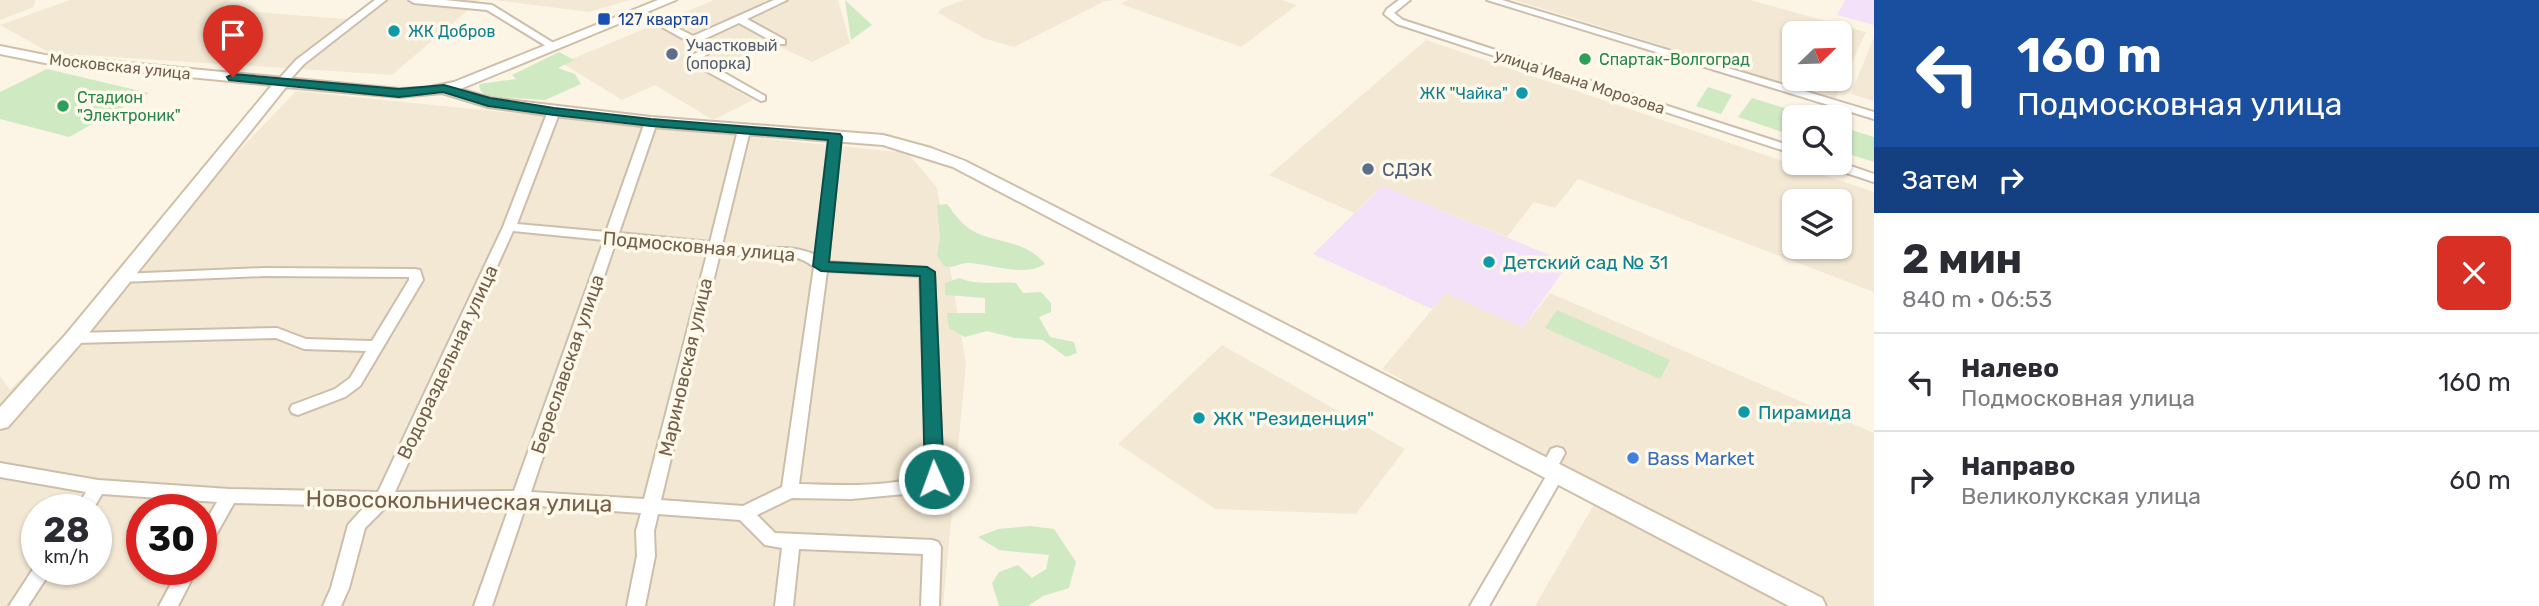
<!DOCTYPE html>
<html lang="ru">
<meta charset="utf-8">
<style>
:root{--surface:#fff;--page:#f7f7f7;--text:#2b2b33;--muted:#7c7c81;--line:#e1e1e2}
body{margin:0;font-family:Rubik,sans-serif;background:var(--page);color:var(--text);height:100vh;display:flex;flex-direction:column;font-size:26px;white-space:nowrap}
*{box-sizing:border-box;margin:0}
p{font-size:23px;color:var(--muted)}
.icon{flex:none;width:38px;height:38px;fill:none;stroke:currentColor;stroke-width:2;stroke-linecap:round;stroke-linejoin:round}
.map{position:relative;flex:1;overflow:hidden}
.sheet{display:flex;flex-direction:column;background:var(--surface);width:665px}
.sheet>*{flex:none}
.banner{background:#1a4fa0;color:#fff;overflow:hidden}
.needle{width:46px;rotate:67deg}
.tools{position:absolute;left:1782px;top:21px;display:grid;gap:14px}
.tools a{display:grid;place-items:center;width:70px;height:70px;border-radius:10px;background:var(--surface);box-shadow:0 2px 5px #0004;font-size:35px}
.speed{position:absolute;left:21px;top:494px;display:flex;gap:14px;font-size:35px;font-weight:700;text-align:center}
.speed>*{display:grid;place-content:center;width:91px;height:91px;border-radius:50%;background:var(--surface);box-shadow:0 2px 5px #0004;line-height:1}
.speed small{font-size:18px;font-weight:400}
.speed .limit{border:10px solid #d22;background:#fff;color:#111}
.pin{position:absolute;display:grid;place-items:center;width:60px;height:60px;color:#fff;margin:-72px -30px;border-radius:50% 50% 50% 0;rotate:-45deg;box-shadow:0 0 7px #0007}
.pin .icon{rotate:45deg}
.me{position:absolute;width:77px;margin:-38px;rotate:358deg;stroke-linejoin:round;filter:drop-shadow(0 0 5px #0008)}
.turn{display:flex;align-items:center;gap:24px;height:147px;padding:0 28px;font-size:32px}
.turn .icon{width:91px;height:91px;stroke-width:2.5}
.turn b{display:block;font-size:49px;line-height:60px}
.then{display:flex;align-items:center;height:66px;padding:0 28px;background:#0003;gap:14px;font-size:26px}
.round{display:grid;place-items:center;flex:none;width:74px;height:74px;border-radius:10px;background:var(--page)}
.head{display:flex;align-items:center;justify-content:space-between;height:119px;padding:0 28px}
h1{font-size:42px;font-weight:700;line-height:52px}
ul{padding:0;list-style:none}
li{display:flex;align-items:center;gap:21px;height:98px;padding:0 28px;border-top:2px solid var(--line)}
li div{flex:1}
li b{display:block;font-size:26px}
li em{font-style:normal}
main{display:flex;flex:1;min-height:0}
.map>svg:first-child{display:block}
</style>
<main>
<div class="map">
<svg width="1874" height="606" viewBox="0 0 1874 606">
<rect width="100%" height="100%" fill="#fcf5e5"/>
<g fill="#f3e8d3" fill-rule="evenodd">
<path d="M0 0H35L34 7 0 20Z"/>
<path d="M70 0H230L219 9 356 20 383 0H480L392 75 50 53 0 25Z"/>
<path d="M494 0H630L589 12Z"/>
<path d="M714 0H838L850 43 812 62 774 44 709 74 753 100 713 120 655 85 622 100 562 63Z"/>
<path d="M963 0H1118L1105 1 1014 47 986 39 938 13 942 8Z"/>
<path d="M1128 0H1282L1297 5 1241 47 1121 4Z"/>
<path d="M1514 0H1750L1866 32 1835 99ZM1794 33H1839V79H1794Z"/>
<path d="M1874 37V101L1851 94Z"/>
<path d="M1426 40 1874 192V292L1578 179 1555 208 1534 202 1507 237 1382 186 1354 213 1269 175ZM1794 201H1839V247H1794Z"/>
<path d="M296 91 908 153 937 188 966 364 943 606H0V376L10 390ZM37 509H96V569H37ZM142 509H201V569H142Z"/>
<path d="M1446 293 1523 328 1550 293 1874 433V606H1831L1400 385 1403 380 1382 369Z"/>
<path d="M1222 345 1405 449 1356 514 1215 509 1118 444Z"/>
<path d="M1596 501 1794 606H1535Z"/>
</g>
<g fill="#f2e1f8">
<path d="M1845 0H1874V25L1837 15Z"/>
<path d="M1382 186 1569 263 1523 328 1446 293 1432 309 1313 254Z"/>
</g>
<g fill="#cfe9c3">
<path d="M845 0 872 25 851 40Z"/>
<path d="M559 52 574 60 558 68 575 74 581 84 545 100 486 96 480 90 479 84 516 79 512 75Z"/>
<path d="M47 69 149 93 69 137 0 119V92Z"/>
<path d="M1708 87 1732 95 1721 114 1696 106Z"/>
<path d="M1752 98 1813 117H1794V136L1738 117Z"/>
<path d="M1839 126 1874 137V162L1839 151Z"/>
<path d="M947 204C955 215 963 226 975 232 999 244 1026 240 1045 264 1024 277 994 265 970 263 960 262 955 269 944 266L937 256 940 237 937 205Z"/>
<path d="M959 278C978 286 996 281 1016 283L1023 293 1041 292 1051 303V312L1039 317 1050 337 1074 342 1077 353 1066 357 1043 340 1015 338 987 331 965 337 949 328 947 313H985V298L945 295V283Z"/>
<path d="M1557 310 1670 360 1660 379 1545 328Z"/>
<path d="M1030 526 1054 529 1076 562 1069 588 1043 596 1028 606H999L992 583 999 572 1018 565 1032 578 1046 569 1049 555 999 550 978 537 998 529Z"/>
</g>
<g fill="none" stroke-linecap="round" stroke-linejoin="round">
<g stroke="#cdbeab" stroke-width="4">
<g id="minor">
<path d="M375 0H386L304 64 286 84H278V80L296 60Z"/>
<path d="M409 0H445L492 5 560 47 551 49 487 10 414 3Z"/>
<path d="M774 0H787L747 19 785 40V44H777L739 23 700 41 712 51 700 59 765 96V100L761 101 688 61V57L700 51 689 42 635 12 643 10 693 36Z"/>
<path d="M1399 0H1410L1394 13 1403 20 1794 147V154L1397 24 1384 14 1387 9Z"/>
<path d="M1487 0H1502L1874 112V119Z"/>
<path d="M554 108 560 111 517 224 606 232 645 122 651 119 657 122 619 233 710 242 738 130 744 127 750 130 722 245C754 253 785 241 816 255L829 137 835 134 839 135 841 137 828 262 927 268 934 272 943 479 941 484 915 493 851 499 792 498 757 515 775 533 932 540 938 542 941 547 939 606H921L923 554 799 549 793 606H775L782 548 765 545 740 520 658 514 654 531 655 556 645 606H627L637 556 636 531 641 513 526 505 492 606H474L510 505 387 506 365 528 349 588 341 606H323L331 588 348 525 365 506 234 503 207 551 201 553V529L217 502 102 494 93 509H76L86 492 0 477V463L98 480 229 489 378 492 503 227 548 111ZM513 231 604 240 514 491 395 492ZM616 241 708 250 644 499 531 492ZM720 253C752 261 787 245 814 267L782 487 743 506 661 500ZM827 271 920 276 927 475C889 488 839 485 799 484Z"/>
<path d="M1839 162 1874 174V182L1825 166 1823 163Z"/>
<path d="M264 268 415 269 420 270 423 280 360 386 345 397 298 415 292 413 290 409 292 405 335 389 350 378 366 351 304 349 276 338 74 343 67 338 74 333 277 328 306 339 372 341 409 280V277L264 276 121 282 114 278 121 274Z"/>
<path d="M1557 447 1563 449 1565 453 1559 464 1564 473 1562 478 1489 606H1470L1548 473 1543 464 1551 449Z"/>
<path d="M37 563V569H52L49 574 28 606H9Z"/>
<path d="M179 569H197L178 606H159Z"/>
</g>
</g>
<g stroke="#d0bfa8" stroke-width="4">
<path id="secondary" d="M658 0H676L460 89 490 98 651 117 883 135 931 148 965 161 1822 598 1826 606H1789L953 167 883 145 651 127 554 116 488 107 442 93 399 97 286 87 81 343 8 427 0 429V407L67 333 272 85 45 63 0 54V46L45 55 399 89 426 88 454 82Z"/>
</g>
<use href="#minor" fill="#fff" fill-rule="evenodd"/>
<use href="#secondary" fill="#fff" fill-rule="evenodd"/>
</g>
<path fill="#0f766e" stroke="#0a4d48" stroke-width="2" d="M233 74 399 89 444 85 490 98 554 108 651 119 840 134 842 137 829 262 927 267 935 272 944 479 941 484 934 486 928 484 925 479 920 276 821 271 813 266 828 140 651 126 554 115 488 106 443 92 399 97 229 80 227 77Z"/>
<rect fill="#1a4fb4" stroke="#fff9eb" stroke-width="2.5" x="597" y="12" width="14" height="14" rx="3.5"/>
<g fill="#0f9aa8" stroke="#fff9eb" stroke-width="2.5">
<circle cx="394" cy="31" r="7"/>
<circle cx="1522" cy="93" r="7"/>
<circle cx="1489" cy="262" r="7"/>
<circle cx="1744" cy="412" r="7"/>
<circle cx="1199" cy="418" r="7"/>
</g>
<g fill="#5c6f8a" stroke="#fff9eb" stroke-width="2.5">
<circle cx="672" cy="54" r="7"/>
<circle cx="1368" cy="169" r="7"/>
</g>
<g fill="#2e9e5b" stroke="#fff9eb" stroke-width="2.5">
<circle cx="1585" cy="59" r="7"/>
<circle cx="63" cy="106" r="7"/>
</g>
<circle fill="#3f7fe0" stroke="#fff9eb" stroke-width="2.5" cx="1633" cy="458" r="7"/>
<g text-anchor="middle" stroke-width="7" stroke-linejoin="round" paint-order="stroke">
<g font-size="16" fill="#164399" stroke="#fff9eb" text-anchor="start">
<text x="618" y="25">127 квартал</text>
</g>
<g font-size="16" fill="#0d838f" stroke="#fff9eb" text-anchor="start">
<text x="408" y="37">ЖК Добров</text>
<text x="1508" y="99" text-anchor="end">ЖК "Чайка"</text>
</g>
<g font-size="16" fill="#4e5e75" stroke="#fff9eb" text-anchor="start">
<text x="686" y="51">Участковый<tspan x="686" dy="18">(опорка)</tspan></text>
</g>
<g font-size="16" fill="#27864d" stroke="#fff9eb" text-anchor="start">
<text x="1599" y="65">Спартак-Волгоград</text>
<text x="77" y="103">Стадион<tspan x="77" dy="18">"Электроник"</tspan></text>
</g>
<g font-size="16" fill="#745e4a" stroke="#fff9eb">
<text transform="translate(120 66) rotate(6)" y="6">Московская улица</text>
<text transform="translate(1580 81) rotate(18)" y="6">улица Ивана Морозова</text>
</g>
<g font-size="19" fill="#4e5e75" stroke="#fff9eb" text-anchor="start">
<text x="1382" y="176">СДЭК</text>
</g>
<g font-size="19" fill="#745e4a" stroke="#fff9eb">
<text transform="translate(699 246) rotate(5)" y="7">Подмосковная улица</text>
<text transform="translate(447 362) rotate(-65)" y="7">Водораздельная улица</text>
<text transform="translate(567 364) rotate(-71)" y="7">Береславская улица</text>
<text transform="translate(685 367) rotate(-77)" y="7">Мариновская улица</text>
</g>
<g font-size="19" fill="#0d838f" stroke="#fff9eb" text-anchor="start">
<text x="1503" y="269">Детский сад № 31</text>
<text x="1758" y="419">Пирамида</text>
<text x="1213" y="425">ЖК "Резиденция"</text>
</g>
<g font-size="19" fill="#366cbe" stroke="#fff9eb" text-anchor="start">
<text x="1647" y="465">Bass Market</text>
</g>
<g font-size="23" fill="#745e4a" stroke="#fff9eb">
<text transform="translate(459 501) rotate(1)" y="8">Новосокольническая улица</text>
</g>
</g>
</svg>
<div class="tools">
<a><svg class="needle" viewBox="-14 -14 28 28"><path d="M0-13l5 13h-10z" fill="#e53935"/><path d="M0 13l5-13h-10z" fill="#7c7c81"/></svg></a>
<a><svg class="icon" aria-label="search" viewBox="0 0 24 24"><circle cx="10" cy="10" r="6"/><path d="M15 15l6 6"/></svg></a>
<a><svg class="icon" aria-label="layers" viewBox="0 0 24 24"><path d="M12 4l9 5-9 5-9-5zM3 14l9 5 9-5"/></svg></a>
</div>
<div class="speed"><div>28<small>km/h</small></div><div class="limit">30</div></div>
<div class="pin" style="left:233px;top:77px;background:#d93025"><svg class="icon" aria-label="arrive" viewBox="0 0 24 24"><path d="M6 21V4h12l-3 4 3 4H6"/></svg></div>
<svg class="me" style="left:934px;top:479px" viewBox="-20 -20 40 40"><circle r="17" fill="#0f766e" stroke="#fff" stroke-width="3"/><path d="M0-11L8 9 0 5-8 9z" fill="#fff"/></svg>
</div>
<section class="sheet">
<div class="banner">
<div class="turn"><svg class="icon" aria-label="left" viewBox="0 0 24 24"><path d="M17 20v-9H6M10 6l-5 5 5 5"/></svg><div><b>160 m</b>Подмосковная улица</div></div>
<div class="then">Затем<svg class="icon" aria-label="right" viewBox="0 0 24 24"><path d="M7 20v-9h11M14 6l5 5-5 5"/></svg></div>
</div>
<div class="head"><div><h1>2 мин</h1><p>840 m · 06:53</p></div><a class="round" style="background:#d93025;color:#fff"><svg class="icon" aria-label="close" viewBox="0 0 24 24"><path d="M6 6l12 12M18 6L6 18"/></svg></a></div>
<ul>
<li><svg class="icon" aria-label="left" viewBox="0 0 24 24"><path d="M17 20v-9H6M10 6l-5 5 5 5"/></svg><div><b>Налево</b><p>Подмосковная улица</p></div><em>160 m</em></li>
<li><svg class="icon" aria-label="right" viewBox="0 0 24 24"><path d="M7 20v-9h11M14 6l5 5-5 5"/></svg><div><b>Направо</b><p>Великолукская улица</p></div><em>60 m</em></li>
</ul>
</section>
</main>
